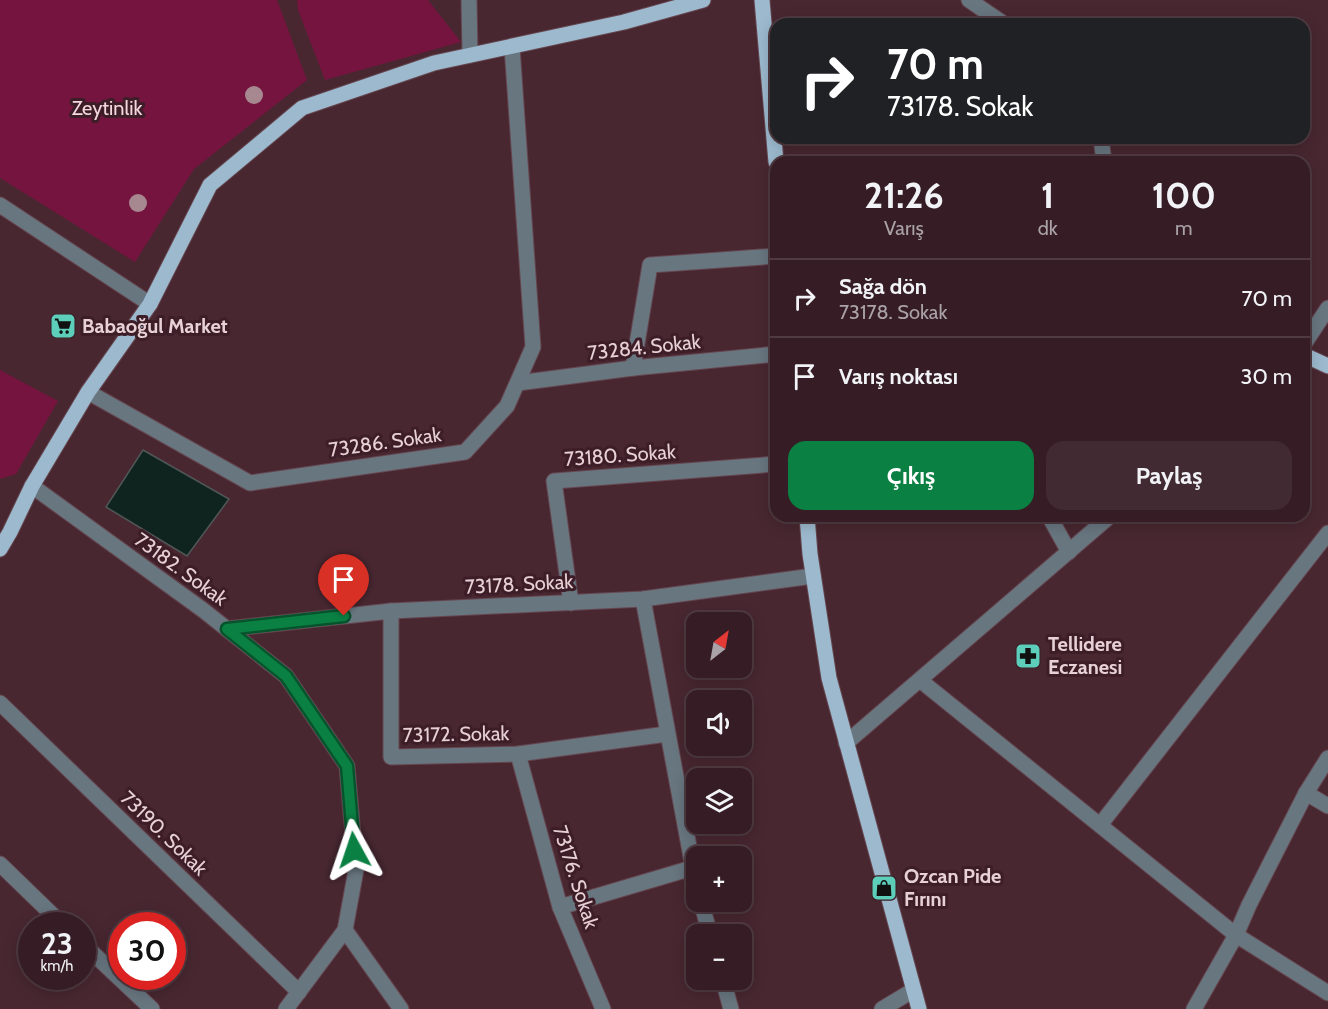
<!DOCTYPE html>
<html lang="tr">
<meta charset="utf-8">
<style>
:root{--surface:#361d25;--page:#412a32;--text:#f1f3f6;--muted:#aaa2a7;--line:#503b42;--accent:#0b8043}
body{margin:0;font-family:Cabin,sans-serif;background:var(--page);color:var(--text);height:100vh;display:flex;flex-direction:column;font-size:22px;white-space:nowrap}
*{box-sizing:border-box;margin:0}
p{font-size:20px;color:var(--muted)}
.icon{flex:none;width:33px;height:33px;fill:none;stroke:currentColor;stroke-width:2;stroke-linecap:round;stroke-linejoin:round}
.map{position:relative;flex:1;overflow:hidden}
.side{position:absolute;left:770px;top:156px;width:540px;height:366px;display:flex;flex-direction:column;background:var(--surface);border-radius:18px;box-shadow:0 3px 15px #0003,0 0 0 2px var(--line)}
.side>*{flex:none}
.hud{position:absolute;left:770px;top:18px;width:540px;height:126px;border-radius:18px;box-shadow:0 3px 15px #0003,0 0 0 2px var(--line);background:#202124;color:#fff;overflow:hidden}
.needle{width:39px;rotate:31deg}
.tools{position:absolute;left:686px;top:612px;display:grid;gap:12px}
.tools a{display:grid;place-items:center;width:66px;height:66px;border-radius:12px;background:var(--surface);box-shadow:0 3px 15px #0003,0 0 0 2px var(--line);font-size:30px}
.speed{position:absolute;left:18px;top:912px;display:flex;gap:12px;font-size:30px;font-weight:700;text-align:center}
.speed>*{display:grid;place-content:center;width:78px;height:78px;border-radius:50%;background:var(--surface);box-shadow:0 3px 15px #0003,0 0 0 2px var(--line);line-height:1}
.speed small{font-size:15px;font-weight:400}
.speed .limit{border:9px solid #d22;background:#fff;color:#111}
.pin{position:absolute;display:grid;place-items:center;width:51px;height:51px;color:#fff;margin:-62px -26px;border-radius:50% 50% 50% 0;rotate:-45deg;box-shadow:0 0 6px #0007}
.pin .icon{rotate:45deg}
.me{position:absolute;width:66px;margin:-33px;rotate:355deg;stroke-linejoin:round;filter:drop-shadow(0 0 4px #0008)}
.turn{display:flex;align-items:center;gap:21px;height:126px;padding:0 18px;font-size:27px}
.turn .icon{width:78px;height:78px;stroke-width:2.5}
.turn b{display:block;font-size:42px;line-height:51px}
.eta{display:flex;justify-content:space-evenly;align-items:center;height:102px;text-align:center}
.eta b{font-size:36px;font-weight:700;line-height:42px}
.cta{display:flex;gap:12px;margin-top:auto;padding:12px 18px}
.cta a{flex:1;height:69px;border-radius:18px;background:var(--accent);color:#fff;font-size:24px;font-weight:700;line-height:69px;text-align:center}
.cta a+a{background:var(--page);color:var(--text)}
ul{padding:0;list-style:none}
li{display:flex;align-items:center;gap:18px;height:78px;padding:0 18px;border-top:2px solid var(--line)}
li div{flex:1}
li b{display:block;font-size:22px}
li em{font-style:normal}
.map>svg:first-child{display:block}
</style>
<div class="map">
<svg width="1328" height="1009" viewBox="0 0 1328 1009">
<rect width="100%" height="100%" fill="#482731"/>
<g fill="#75153f">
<path d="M0 0H277L307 80 194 169 135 262 0 178Z"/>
<path d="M297 0H428L461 42 325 80 298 10Z"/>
<path d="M0 370 58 401 16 474 0 479Z"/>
</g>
<path fill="#0f231f" stroke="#505756" stroke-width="1.5" d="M143 450 229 499 187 556 106 507Z"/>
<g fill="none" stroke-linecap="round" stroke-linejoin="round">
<g stroke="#65464f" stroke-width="17">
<g id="minor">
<path d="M469 0 470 55"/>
<path d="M969 0 1004 24"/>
<path d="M1101 138 1104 162"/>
<path d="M0 205 150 304"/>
<path d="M1304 344 1328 308"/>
<path d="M633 368 650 265 776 256"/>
<path d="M518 383 633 368 776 354"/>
<path d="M88 392 250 483 465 452 507 406 533 347 512 47"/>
<path d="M32 486 203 610 286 676 347 766 356 870 345 930 286 1009"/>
<path d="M1049 516 1069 552"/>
<path d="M643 599 696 884"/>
<path d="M571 603 554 481 776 464"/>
<path d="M391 611V757L518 754 667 734"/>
<path d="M227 629 391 611 643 599 813 576"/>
<path d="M921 681 1236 935 1328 993"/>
<path d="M0 703 299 992"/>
<path d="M846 743 1110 516"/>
<path d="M518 754 560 907 603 1009"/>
<path d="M1306 793 1328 806"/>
<path d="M1100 825 1328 533"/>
<path d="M0 864 64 926"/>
<path d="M701 902 710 934"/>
<path d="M560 907 692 868"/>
<path d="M345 930 401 1009"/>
<path d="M82 943 152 1009"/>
<path d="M723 980 731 1009"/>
<path d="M882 1009 912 991"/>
<path d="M1194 1009 1236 935 1249 905 1306 793 1328 758"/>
</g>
</g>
<g stroke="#65464f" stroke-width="17">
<g id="major">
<path d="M762 0 776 162"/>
<path d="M1304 355 1328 366"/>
<path d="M807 516 810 554 829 678 919 1009"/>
<path d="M0 549 10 532 32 486 88 392 150 304 210 185 302 108 434 63 624 22 703 0"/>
</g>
</g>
<use href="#minor" stroke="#687680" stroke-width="15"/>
<use href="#major" stroke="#9cb9ce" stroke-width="15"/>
</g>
<g fill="#a78891">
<circle cx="254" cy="95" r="9"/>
<circle cx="138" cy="203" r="9"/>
</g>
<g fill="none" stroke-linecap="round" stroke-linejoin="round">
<g stroke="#07532c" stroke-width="15">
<path id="route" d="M344 616 227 629 286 676 347 766 354 850"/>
</g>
<use href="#route" stroke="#0b8043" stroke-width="10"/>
</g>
<defs>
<g id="supermarket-square" transform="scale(1.35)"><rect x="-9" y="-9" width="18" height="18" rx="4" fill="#5cceba" stroke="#3d1d27"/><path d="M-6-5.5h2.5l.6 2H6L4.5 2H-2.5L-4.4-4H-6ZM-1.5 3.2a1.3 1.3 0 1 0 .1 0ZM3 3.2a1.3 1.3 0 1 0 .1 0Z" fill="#111"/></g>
<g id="pharmacy-square" transform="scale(1.35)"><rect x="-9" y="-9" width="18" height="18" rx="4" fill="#5cceba" stroke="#3d1d27"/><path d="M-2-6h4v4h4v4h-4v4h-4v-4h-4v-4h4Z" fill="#111"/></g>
<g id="shop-square" transform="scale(1.35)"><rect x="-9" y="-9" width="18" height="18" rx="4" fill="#5cceba" stroke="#3d1d27"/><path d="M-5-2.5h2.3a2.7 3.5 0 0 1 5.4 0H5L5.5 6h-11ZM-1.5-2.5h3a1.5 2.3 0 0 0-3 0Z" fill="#111"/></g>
</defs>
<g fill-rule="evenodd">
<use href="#supermarket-square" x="63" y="326"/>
<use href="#pharmacy-square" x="1028" y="656"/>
<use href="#shop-square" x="884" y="888"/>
</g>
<g text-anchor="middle" stroke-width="6" stroke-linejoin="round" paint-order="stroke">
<g font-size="20" fill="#f4d7df" stroke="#3d1d27">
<text x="107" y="115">Zeytinlik</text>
</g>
<g font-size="20" font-weight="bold" fill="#e7d1d6" stroke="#3d1d27" text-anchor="start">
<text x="82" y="333">Babaoğul Market</text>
<text x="1048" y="651">Tellidere<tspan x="1048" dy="23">Eczanesi</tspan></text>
<text x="904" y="883">Ozcan Pide<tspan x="904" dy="23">Fırını</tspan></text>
</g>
<g font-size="20" fill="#e7d1d6" stroke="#3d1d27">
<text transform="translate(644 347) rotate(-6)" y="7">73284. Sokak</text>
<text transform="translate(385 442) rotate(-8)" y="7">73286. Sokak</text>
<text transform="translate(620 455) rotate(-4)" y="7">73180. Sokak</text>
<text transform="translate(181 569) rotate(36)" y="7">73182. Sokak</text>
<text transform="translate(519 584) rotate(-3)" y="7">73178. Sokak</text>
<text transform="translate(456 734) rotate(-1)" y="7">73172. Sokak</text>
<text transform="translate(164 833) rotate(44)" y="7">73190. Sokak</text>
<text transform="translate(576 877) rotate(72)" y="7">73176. Sokak</text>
</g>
</g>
</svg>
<div class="tools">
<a><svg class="needle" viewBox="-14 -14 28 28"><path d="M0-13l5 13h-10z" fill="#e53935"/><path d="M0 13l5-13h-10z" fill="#aaa2a7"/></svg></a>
<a><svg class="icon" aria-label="sound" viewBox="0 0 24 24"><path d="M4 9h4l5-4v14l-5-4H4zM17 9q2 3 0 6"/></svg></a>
<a><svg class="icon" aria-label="layers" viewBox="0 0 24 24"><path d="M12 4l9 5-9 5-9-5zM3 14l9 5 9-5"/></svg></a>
<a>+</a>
<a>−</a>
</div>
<div class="speed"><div>23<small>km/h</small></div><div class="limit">30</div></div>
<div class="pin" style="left:344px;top:616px;background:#d93025"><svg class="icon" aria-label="arrive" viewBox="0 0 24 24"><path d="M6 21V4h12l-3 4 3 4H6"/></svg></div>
<svg class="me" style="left:354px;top:850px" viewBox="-20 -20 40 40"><path d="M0-17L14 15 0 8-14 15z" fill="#0b8043" stroke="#fff" stroke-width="4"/></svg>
<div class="hud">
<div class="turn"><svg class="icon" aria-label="right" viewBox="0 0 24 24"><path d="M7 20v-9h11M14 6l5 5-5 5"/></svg><div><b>70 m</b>73178. Sokak</div></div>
</div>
<section class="side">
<div class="eta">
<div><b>21:26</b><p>Varış</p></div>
<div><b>1</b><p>dk</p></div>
<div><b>100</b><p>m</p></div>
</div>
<ul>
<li><svg class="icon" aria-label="right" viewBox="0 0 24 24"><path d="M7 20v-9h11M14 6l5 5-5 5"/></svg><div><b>Sağa dön</b><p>73178. Sokak</p></div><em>70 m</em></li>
<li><svg class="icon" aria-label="arrive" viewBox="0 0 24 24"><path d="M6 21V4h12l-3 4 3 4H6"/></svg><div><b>Varış noktası</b></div><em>30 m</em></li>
</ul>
<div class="cta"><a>Çıkış</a><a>Paylaş</a></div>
</section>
</div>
